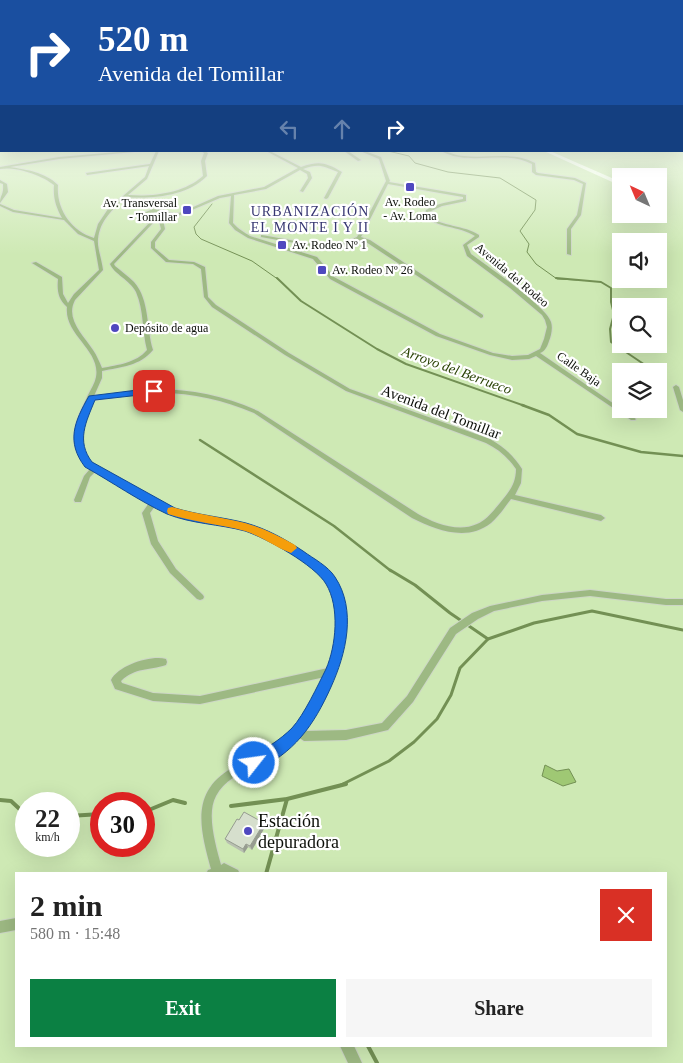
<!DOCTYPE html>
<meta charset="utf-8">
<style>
:root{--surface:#fff;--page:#f6f6f6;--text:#222;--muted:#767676;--accent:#0b8043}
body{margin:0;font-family:"Times New Roman",serif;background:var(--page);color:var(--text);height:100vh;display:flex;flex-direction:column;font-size:19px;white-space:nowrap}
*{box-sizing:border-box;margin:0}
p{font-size:16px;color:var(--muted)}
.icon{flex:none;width:28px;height:28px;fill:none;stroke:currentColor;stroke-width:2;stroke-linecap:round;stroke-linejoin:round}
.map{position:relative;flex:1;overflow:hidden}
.details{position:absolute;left:15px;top:872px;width:652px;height:175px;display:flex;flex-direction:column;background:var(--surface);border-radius:0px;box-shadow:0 5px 20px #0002}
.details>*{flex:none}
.top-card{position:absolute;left:0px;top:0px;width:684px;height:152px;box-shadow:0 5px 20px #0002;background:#1a4fa0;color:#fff;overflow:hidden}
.needle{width:32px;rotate:316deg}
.fabs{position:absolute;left:612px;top:168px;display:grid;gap:10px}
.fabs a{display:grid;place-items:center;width:55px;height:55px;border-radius:0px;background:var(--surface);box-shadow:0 5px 20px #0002;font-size:25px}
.speed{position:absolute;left:15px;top:792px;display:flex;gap:10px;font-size:25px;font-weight:700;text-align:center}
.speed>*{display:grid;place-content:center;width:65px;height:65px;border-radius:50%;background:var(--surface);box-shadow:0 5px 20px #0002;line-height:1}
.speed small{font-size:12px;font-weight:400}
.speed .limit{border:8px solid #d22;background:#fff;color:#111}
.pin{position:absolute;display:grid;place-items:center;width:42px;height:42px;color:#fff;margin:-21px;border-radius:10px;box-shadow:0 2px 8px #0006}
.me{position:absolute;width:55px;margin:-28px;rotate:60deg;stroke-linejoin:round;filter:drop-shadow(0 0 4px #0008)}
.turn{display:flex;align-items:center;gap:18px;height:105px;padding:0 15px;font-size:22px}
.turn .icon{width:65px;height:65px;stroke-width:2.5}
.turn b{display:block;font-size:35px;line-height:42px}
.lanes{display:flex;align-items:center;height:48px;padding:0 15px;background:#0003;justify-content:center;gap:25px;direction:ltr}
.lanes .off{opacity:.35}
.round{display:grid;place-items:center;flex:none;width:52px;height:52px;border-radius:0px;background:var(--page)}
.head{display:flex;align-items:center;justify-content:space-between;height:85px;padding:0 15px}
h1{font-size:30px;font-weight:800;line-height:38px}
.button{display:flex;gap:10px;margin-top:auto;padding:10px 15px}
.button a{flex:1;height:58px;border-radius:0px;background:var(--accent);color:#fff;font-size:20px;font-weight:800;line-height:58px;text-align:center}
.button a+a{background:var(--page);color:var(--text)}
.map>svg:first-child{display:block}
</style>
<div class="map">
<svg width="683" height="1063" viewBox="0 0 683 1063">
<rect width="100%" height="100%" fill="#f2fcea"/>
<path fill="#cee9b4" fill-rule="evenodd" d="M0 106 1 151H544L621 186V214H659V176H621V182L550 151H682L683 106V1063H0ZM621 241H659V279H621ZM621 306H659V344H621ZM621 371H659V409H621ZM26 804H69V846H26ZM101 804H144V846H101ZM16 874H666V1046H16Z"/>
<path fill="#9fc874" stroke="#739054" d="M545 765 557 771 569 769 576 782 563 786 542 776Z"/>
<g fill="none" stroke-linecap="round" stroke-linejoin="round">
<g stroke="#739054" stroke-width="1">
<path d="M388 151 409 156 415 163 448 172 500 178 536 200 535 210 520 231 529 244 527 252 536 264 557 279 577 280"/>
<path d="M212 204 194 227 196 234 201 239 252 261 279 280"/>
</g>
<g stroke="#739054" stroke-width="2">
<path d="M277 278 301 301 377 349 406 364 525 406"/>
<path d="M556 278 601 282 611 288V302L614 314 610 329 611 342 654 371"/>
<path d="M659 375 662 378"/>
</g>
<g stroke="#739054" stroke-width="2.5">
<path d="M522 405 549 415 577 434 641 452 683 456"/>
<path d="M200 440 334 526 391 571"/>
</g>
<g stroke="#739054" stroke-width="3">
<path d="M390 570 415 585 450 613 488 639"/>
<path d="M341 785 389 761 414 742 437 719 451 695 460 668 488 639 534 623 592 611 683 630"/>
</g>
<g stroke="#739054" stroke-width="4">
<path d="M0 800 11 801 26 815"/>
<path d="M231 806 287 799 346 784"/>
<path d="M144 812 173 800 185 803"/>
<path d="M69 816 101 814"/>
<path d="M266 874 287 799"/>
<path d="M368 1046 377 1063"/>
</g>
<g stroke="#cdd6c6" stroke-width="2">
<g id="minor">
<path d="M129 151H145L59 159 10 167C27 170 45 172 58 185 56 209 71 231 94 238L98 224 108 209 145 177 149 166 87 175 86 173 150 164 156 151H159L147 179 128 195C154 197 184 193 203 176L201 161 204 153 201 151H205L208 153 205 161 207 176C187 196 153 199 126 197 113 209 100 220 98 239 97 248 102 260 103 270L75 300C65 319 83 335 93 350 97 356 99 361 102 368 118 365 136 363 147 350 142 331 144 310 136 292 130 280 114 274 110 264L151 221 160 217 171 215C159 210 151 212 140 217L138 216 139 215 153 209 162 210 175 214 182 212 218 196 264 187 298 168 266 151H270L301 167C319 161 325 162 342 172L328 198 326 199 324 198 338 172C323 166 319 163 303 169L310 172 312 178 303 192 300 191 308 178 307 174 300 170 266 189 234 195 233 223C238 229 244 232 250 236L317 257 334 277 440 334 493 353 512 356 528 355 540 349 544 339 547 327 545 320 542 315 510 288 467 256 463 245 475 236C459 226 438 228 424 216L426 210C437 203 450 202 463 199V197L388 184 361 237 370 240 483 315V317L481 318 366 242 359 240 342 246 323 248 261 237V235H262L323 246 341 244 357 237 386 181 379 159 360 151H365L381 157 390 181 389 182 466 195V201L442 206 429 212 428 216C443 227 464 225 479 235V237L467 245 471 254C487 266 546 306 551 322 553 328 551 336 549 341 547 347 545 351 540 353L636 419 635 420H631L536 356 529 359 512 360 490 355 436 336 330 279 313 259 248 238 235 230 229 223 231 196 220 198 178 216 177 217 163 220 165 229 155 242V248L169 260 194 262 205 267 208 297 216 305 289 353 350 389 490 439C504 447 514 456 522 469L521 483 515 495 601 515 605 518 601 521 511 499C505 507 499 516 491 523 467 542 436 530 412 518L254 413C217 397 179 390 138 394 123 395 108 399 92 400 86 414 77 431 81 447 83 452 85 456 89 460 99 470 114 477 127 484 147 495 167 507 188 514 209 520 231 521 252 527 275 533 295 546 315 561 321 566 329 571 334 579 344 595 346 615 344 634 340 669 325 702 304 730L305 731 346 730 382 723 407 696 450 628 472 613 490 606 542 595 590 590 666 599H683V605H666L590 596 542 601 494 611 478 619 456 634 413 702 388 730 346 740 304 741 298 737C291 744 285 750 277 755 257 767 227 774 216 796 206 814 216 846 221 865L224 863 238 870 240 874H206L208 870 211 869C200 829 190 792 232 768 246 760 263 754 276 744 298 727 314 702 325 677L200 704 153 701 115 689 111 680C119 665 151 655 166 659L167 662 166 665C148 671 136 667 121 681L122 683 153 693 200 696 328 668C336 640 343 608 327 582 322 572 310 566 301 559 286 548 269 537 251 532 232 527 213 525 195 521 181 517 168 512 155 506L150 513 158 541 176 569 203 595 204 597 203 599 200 600 197 599 170 573 151 544 142 513 149 503 95 472 90 477 81 502H75L74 500 84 476 90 469C63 446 76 421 88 395 91 389 95 383 96 377 101 350 64 335 67 307 58 299 57 291 58 279L32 263 36 262 62 277 63 294 68 303 74 294 99 270 94 241 78 234 64 220 13 212 0 206V204L14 210 62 218C56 207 53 198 54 185 42 175 15 166 0 169V167L59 157ZM158 221H159L161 229 151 242V248L166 262 193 264 201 269 204 297 212 307 285 355 346 391 486 443C498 449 508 457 516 469 516 484 509 492 500 503 493 511 487 520 477 524 458 533 434 523 418 514L258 411C219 393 179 387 136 390 122 392 108 396 94 396L102 378V371C121 367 140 366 153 350 146 328 150 300 134 282 128 276 121 271 115 266L114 264 153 223Z"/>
<path d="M344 151H348L361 160 358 161Z"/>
<path d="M441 151C448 151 456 156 464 156 488 159 513 151 535 163L536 172 538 173 575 178 586 183 581 215 571 229V255L567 254V229L577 215 583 184 574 180 536 175 532 172V164C505 149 470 167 441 151Z"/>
<path d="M0 180 7 184 8 192 0 203C0 195 4 195 3 184L0 183Z"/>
<path d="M676 385 679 387 683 400V412L680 410 673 387Z"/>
<path d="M16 918V930L0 933V921Z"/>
<path d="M340 1046H354L362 1063H348Z"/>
</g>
</g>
<use href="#minor" fill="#9db983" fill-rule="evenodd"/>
</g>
<path fill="#b8c0b0" d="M239 820 265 827 252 850 248 847 244 853 227 843 225 839Z"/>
<g fill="#969c90">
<path d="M264 823 265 827 252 850 250 846Z"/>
<path d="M246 844 248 847 244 853 243 849Z"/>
</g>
<path fill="#d6dfcd" stroke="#969c90" d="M244 812 264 823 250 846 246 844 243 849 225 839 237 819 239 820Z"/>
<linearGradient id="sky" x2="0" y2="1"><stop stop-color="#8bbcba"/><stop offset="0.42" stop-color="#f9fef6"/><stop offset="1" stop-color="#f9fef6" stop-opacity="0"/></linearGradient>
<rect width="683" height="255" fill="url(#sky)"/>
<path fill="#1a73e8" stroke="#114b97" d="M154 388 158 389V393L95 400C86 422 76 441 92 462L175 508C198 515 222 517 246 523 267 529 285 539 303 551 314 559 328 566 335 577 357 610 346 654 331 687 314 725 294 754 254 771L248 769 246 763 248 758C264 750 280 740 292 728 304 715 318 685 326 669 336 646 340 607 326 584 315 565 266 538 245 531 219 524 192 524 167 514 139 501 112 482 85 467 66 442 74 422 89 396Z"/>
<path fill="#f59e0b" d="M172 507C196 514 221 517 245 523 263 528 279 536 295 545L297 548 291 553C275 547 261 536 245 531 219 524 193 522 168 514L167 511 168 508Z"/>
<g fill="#4f48bf" stroke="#fff" stroke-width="2">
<rect x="405" y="182" width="10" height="10" rx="2.5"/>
<rect x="182" y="205" width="10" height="10" rx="2.5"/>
<rect x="277" y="240" width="10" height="10" rx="2.5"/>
<rect x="317" y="265" width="10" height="10" rx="2.5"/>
<circle cx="115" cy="328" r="5"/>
<circle cx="248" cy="831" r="5"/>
</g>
<g text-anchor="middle" stroke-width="4.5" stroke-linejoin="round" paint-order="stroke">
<g font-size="12" fill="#0b0e08" stroke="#fff" text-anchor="start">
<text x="410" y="206" text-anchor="middle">Av. Rodeo<tspan x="410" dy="14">- Av. Loma</tspan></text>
<text x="177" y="207" text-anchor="end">Av. Transversal<tspan x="177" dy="14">- Tomillar</tspan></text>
<text x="292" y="249">Av. Rodeo Nº 1</text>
<text x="332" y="274">Av. Rodeo Nº 26</text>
<text x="125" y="332">Depósito de agua</text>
</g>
<g font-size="12" fill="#0b0e08" stroke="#fff">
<text transform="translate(512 275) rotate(40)" y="4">Avenida del Rodeo</text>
<text transform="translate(579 369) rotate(35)" y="4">Calle Baja</text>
</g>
<g font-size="14" letter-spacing="1" fill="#363671" stroke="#fff">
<text x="310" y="216">URBANIZACIÓN<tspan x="310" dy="16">EL MONTE I Y II</tspan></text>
</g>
<g font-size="14" font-style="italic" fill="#284103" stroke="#fff">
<text transform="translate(457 370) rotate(20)" y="5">Arroyo del Berrueco</text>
</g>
<g font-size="15" fill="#0b0e08" stroke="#fff">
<text transform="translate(441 412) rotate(21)" y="5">Avenida del Tomillar</text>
</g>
<g font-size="18" fill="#0b0e08" stroke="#fff" text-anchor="start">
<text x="258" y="827">Estación<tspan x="258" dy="21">depuradora</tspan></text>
</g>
</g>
</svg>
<div class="fabs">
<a><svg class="needle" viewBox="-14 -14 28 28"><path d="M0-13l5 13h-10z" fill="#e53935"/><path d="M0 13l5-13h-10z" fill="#767676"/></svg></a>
<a><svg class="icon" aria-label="sound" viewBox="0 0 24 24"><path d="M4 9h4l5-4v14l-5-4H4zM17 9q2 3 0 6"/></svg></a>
<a><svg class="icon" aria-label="search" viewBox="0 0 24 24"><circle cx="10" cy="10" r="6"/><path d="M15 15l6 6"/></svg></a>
<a><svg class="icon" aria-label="layers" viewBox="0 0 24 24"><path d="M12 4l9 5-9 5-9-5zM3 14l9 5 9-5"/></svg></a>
</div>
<div class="speed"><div>22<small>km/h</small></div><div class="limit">30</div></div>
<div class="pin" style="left:154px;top:391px;background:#d93025"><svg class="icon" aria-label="arrive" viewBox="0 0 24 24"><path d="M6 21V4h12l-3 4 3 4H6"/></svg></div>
<svg class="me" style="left:254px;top:763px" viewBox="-20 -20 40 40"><circle r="17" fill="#1a73e8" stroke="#fff" stroke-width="3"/><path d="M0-11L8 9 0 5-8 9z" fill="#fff"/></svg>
<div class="top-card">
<div class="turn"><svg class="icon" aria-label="right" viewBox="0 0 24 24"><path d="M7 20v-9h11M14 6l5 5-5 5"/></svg><div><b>520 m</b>Avenida del Tomillar</div></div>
<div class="lanes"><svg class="icon off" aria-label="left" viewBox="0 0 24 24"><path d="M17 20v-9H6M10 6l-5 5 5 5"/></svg><svg class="icon off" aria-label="ahead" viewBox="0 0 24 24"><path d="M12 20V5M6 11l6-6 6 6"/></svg><svg class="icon" aria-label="right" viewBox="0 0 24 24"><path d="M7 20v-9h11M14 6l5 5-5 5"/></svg></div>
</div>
<section class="details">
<div class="head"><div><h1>2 min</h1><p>580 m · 15:48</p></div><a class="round" style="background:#d93025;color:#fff"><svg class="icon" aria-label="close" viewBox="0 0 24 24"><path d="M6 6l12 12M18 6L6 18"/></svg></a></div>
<div class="button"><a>Exit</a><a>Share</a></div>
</section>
</div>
